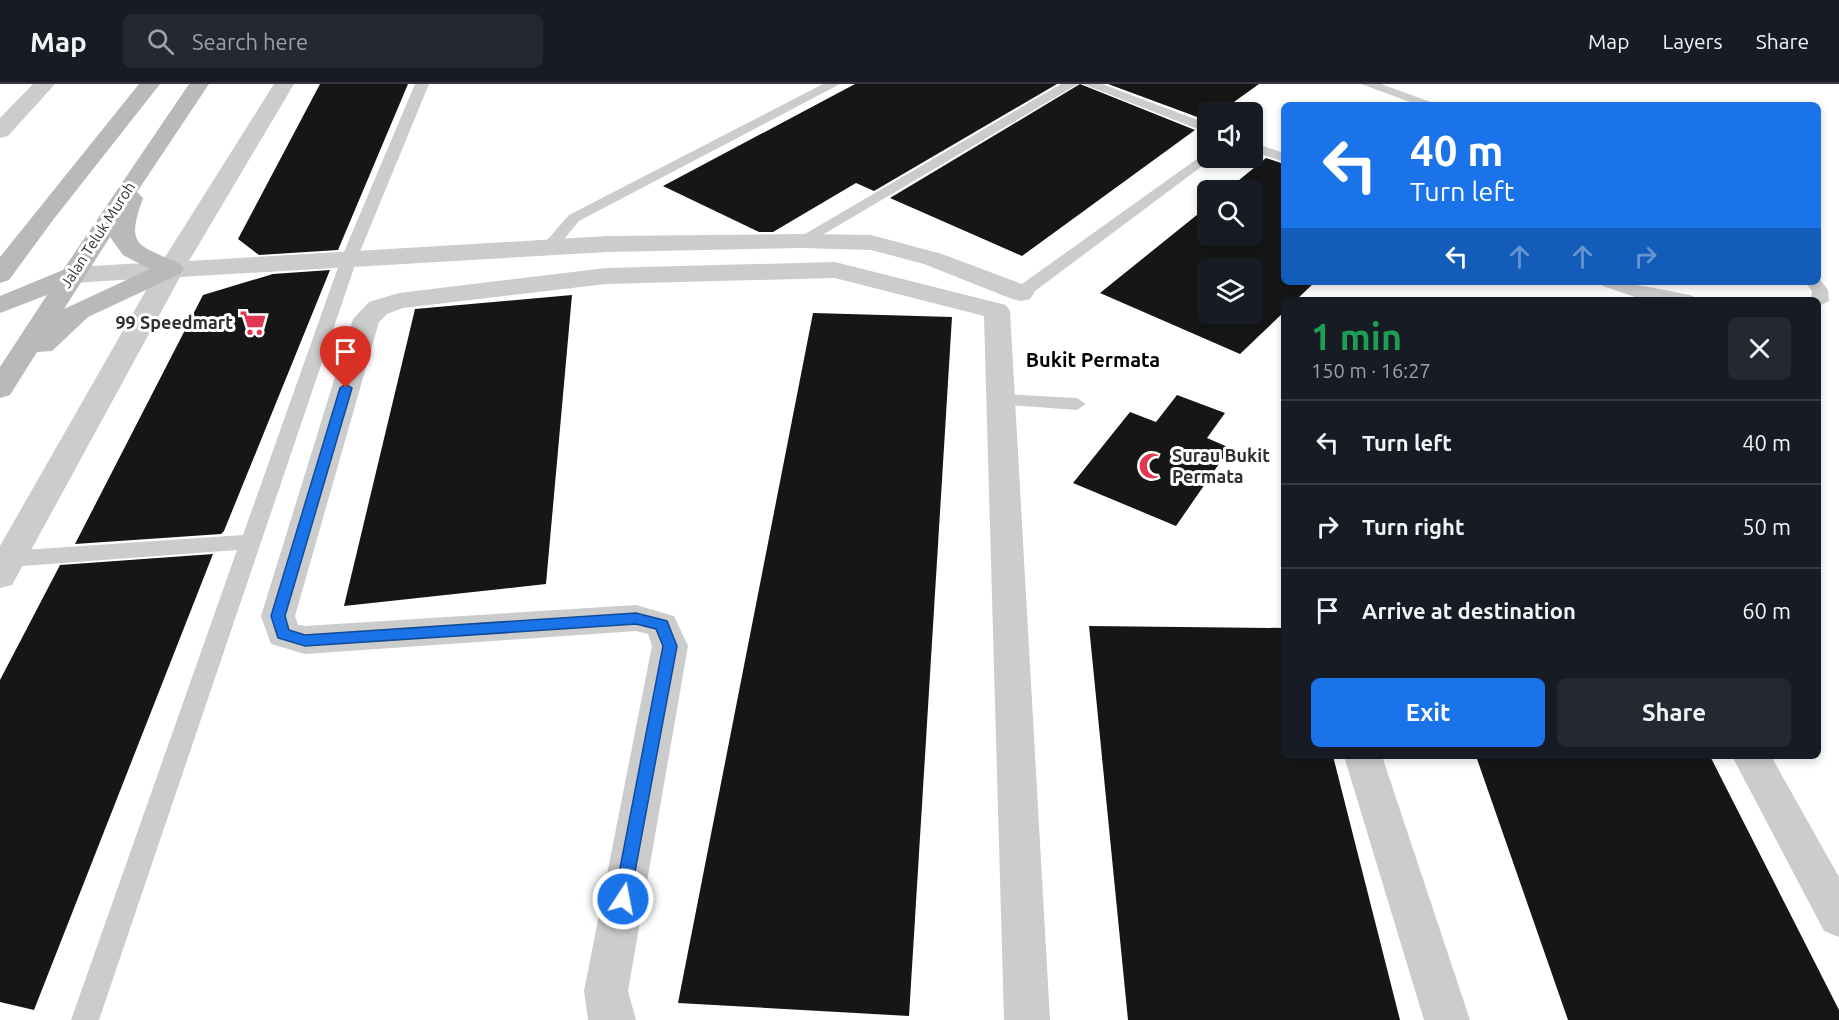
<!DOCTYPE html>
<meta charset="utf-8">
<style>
:root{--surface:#171b24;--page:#242831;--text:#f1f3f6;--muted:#9ea1a6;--line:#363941;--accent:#1a73e8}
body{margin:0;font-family:Ubuntu,sans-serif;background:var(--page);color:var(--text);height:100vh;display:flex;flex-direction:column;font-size:22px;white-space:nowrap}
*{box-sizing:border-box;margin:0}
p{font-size:20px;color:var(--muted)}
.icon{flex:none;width:33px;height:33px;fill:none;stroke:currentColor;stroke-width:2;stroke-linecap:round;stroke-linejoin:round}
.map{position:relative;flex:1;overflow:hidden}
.sheet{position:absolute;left:1281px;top:213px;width:540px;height:462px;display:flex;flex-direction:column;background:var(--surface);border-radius:9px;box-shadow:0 3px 9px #0003}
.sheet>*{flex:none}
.guide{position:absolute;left:1281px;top:18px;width:540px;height:183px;border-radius:9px;box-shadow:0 3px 9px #0003;background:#1a73e8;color:#fff;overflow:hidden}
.fabs{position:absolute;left:1197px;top:18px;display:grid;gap:12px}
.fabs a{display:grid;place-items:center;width:66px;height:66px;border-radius:9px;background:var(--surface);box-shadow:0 3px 9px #0003;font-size:30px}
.pin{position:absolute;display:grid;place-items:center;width:51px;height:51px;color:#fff;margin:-62px -26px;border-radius:50% 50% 50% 0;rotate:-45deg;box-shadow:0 0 6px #0007}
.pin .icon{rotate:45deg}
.me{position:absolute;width:66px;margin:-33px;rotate:11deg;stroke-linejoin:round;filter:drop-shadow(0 0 4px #0008)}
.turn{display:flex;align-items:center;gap:21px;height:126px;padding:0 30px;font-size:27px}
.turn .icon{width:78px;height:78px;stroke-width:2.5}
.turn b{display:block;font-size:42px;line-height:51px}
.lanes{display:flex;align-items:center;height:57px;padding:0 30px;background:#0003;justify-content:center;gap:30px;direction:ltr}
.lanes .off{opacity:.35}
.round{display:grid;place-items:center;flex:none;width:63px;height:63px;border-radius:9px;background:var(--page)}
.head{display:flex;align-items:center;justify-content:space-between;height:102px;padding:0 30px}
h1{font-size:36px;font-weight:700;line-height:45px;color:#1e9e55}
.primary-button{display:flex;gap:12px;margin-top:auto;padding:12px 30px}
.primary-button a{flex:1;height:69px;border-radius:9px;background:var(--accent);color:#fff;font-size:24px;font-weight:700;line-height:69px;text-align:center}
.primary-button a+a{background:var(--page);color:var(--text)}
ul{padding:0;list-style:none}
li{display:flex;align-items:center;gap:18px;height:84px;padding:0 30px;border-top:2px solid var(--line)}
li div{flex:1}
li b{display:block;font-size:22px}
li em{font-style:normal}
header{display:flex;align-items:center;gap:36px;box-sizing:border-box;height:84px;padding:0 30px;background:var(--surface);border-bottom:2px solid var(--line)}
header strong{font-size:28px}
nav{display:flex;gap:33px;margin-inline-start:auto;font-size:21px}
.search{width:420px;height:54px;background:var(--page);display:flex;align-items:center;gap:15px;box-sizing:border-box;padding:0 21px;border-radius:9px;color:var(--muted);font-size:22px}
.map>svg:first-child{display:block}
</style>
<header>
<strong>Map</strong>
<div class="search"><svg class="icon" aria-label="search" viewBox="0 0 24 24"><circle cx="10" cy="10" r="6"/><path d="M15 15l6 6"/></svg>Search here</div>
<nav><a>Map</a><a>Layers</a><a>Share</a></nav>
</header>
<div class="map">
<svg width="1839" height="936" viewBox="0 0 1839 936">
<rect width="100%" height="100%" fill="#fff"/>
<g fill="#161616" fill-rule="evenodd">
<path d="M320 0H408L338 166 259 171 238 155Z"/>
<path d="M855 0H1057L874 107 856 99 773 148H759L663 102Z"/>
<path d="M1080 0 1195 46 1022 172 890 114Z"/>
<path d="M1108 0H1259L1220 28H1208V37Z"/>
<path d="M1266 74 1284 80V198H1315L1296 216H1284V228L1240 270 1100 209 1208 122V152H1252V106H1227ZM1208 184H1252V230H1208Z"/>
<path d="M330 186 224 447 221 450 75 460 203 211 273 190Z"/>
<path d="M572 211 546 500 344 522 415 225Z"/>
<path d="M813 229 952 233 909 932 678 919Z"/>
<path d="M1177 311 1225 329 1207 354 1230 364 1176 442 1073 399 1130 328 1156 338Z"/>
<path d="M213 470 34 926 0 918V596L60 481Z"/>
<path d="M1089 542 1284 544V672H1333L1400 936H1128Z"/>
<path d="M1476 672H1710L1839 926V936H1568Z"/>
</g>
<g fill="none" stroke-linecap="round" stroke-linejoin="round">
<g fill="#ccc" fill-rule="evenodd">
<path d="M415 0H429L357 175 99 936H71L237 466 9 483 2 480 0 472 9 467 243 451 341 175Z"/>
<path d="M823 0H840L579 137 555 166 549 168 541 163 569 131Z"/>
<path d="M1061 0H1078L807 160 801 162 793 157Z"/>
<path d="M1083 0H1102L1208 40V49Z"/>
<path d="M1361 0H1381L1439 21H1418Z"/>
<path d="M1252 58 1284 69V78L1252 67Z"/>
<path d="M1208 67V74H1213L1027 213H1015L1013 209 1015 205Z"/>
<path d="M1819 194 1828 206 1829 217 1818 223V216H1811L1812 207 1805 198H1818Z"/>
<path d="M1601 198C1626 198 1667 206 1693 212L1695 216 1635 213 1603 202Z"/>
<path d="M1001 310 1077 314 1086 320 1077 326 994 320 992 316Z"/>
</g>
<g fill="#ccc" fill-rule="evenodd">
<path d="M33 0H55L8 52 0 54V34Z"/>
<path d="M274 0H294L189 177 607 152 801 150 871 151 942 170 1030 203 1034 209 1030 215 1021 217 1012 215 924 180 871 166 801 164 607 168 180 193 12 501 0 504V462L153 194 73 199 64 196 60 191 64 186 73 183 162 178Z"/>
<path d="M835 178 1006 221 1010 227 1050 936H1004L984 232 835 194 606 200 403 224 387 230 379 238 295 532 298 541 305 542 636 521 674 532 688 562 628 907 636 936H588L584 907 652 562 648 550 636 547 305 570 271 560 261 532 353 235 369 218 399 209 606 184Z"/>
<path d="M1344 672H1382L1470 936H1424Z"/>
<path d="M1732 672H1771L1839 793V853L1824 847Z"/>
</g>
<g fill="#b9b9b9" fill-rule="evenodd">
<path d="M139 0H160L53 136 9 196 0 199V173Z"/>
<path d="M189 0H209L137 108 143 114C125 164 138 160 180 180L184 185 180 190 88 233 52 267 37 268 10 311 0 314V283L47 211 0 229V212L63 186ZM110 153 123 171 150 185 64 225Z"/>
</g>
</g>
<path fill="#1a73e8" stroke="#114b97" stroke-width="1.5" d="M346 300 352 304 285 532 289 546 305 551 636 529 667 537 677 562 629 820 623 823 617 820 614 815 663 562 656 545 636 540 305 562 278 554 271 532 340 304Z"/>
<defs>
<g id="supermarket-bare" transform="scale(2.07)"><path d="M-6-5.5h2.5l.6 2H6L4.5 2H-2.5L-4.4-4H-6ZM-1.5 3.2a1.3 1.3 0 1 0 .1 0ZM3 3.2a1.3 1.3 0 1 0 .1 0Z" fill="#e23651" stroke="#fff" stroke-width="2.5" paint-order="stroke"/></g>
<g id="mosque-bare" transform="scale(2.07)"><path d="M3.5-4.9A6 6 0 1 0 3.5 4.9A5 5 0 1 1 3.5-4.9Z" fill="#e23651" stroke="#fff" stroke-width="2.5" paint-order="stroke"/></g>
</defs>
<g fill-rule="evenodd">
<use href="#supermarket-bare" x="253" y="239"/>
<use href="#mosque-bare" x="1152" y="382"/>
</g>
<g text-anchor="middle" stroke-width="6" stroke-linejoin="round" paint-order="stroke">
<g font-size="15" fill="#2f2f2f" stroke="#fff">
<text transform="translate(98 151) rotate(-57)" y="5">Jalan Teluk Muroh</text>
</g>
<g font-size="18" font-weight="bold" fill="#2f2f2f" stroke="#fff" text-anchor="end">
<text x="233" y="245">99 Speedmart</text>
<text x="1172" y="378" text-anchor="start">Surau Bukit<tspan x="1172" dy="21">Permata</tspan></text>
</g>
<g font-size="20" font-weight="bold" fill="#000" stroke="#fff">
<text x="1093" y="283">Bukit Permata</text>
</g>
</g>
</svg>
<div class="fabs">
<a><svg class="icon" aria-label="sound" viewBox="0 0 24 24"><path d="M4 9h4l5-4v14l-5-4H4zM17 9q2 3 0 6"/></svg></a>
<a><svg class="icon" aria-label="search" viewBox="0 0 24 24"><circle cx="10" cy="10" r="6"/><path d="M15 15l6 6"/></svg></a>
<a><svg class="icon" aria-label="layers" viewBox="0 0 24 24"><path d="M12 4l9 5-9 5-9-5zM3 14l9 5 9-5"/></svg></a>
</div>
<div class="pin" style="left:346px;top:304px;background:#d93025"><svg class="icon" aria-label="arrive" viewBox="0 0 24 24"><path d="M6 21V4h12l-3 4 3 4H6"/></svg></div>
<svg class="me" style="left:623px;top:815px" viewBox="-20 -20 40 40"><circle r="17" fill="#1a73e8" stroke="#fff" stroke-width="3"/><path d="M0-11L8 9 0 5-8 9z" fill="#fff"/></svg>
<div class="guide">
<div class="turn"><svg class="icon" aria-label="left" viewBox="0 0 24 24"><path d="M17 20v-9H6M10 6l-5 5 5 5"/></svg><div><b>40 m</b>Turn left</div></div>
<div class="lanes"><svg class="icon" aria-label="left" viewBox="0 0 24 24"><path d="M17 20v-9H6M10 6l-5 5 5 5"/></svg><svg class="icon off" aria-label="ahead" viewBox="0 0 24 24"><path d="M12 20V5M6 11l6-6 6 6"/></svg><svg class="icon off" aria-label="ahead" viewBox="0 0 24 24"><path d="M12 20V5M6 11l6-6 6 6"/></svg><svg class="icon off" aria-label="right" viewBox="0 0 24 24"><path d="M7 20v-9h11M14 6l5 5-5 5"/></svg></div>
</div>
<section class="sheet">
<div class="head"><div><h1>1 min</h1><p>150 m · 16:27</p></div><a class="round"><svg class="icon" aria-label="close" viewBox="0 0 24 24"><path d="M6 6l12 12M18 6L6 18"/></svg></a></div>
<ul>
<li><svg class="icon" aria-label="left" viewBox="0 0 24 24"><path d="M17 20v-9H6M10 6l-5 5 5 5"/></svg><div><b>Turn left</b></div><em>40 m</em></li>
<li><svg class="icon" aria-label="right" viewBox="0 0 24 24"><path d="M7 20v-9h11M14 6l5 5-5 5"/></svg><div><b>Turn right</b></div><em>50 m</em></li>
<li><svg class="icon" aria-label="arrive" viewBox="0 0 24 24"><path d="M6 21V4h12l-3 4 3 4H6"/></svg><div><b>Arrive at destination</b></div><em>60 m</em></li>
</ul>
<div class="primary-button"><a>Exit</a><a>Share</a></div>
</section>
</div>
